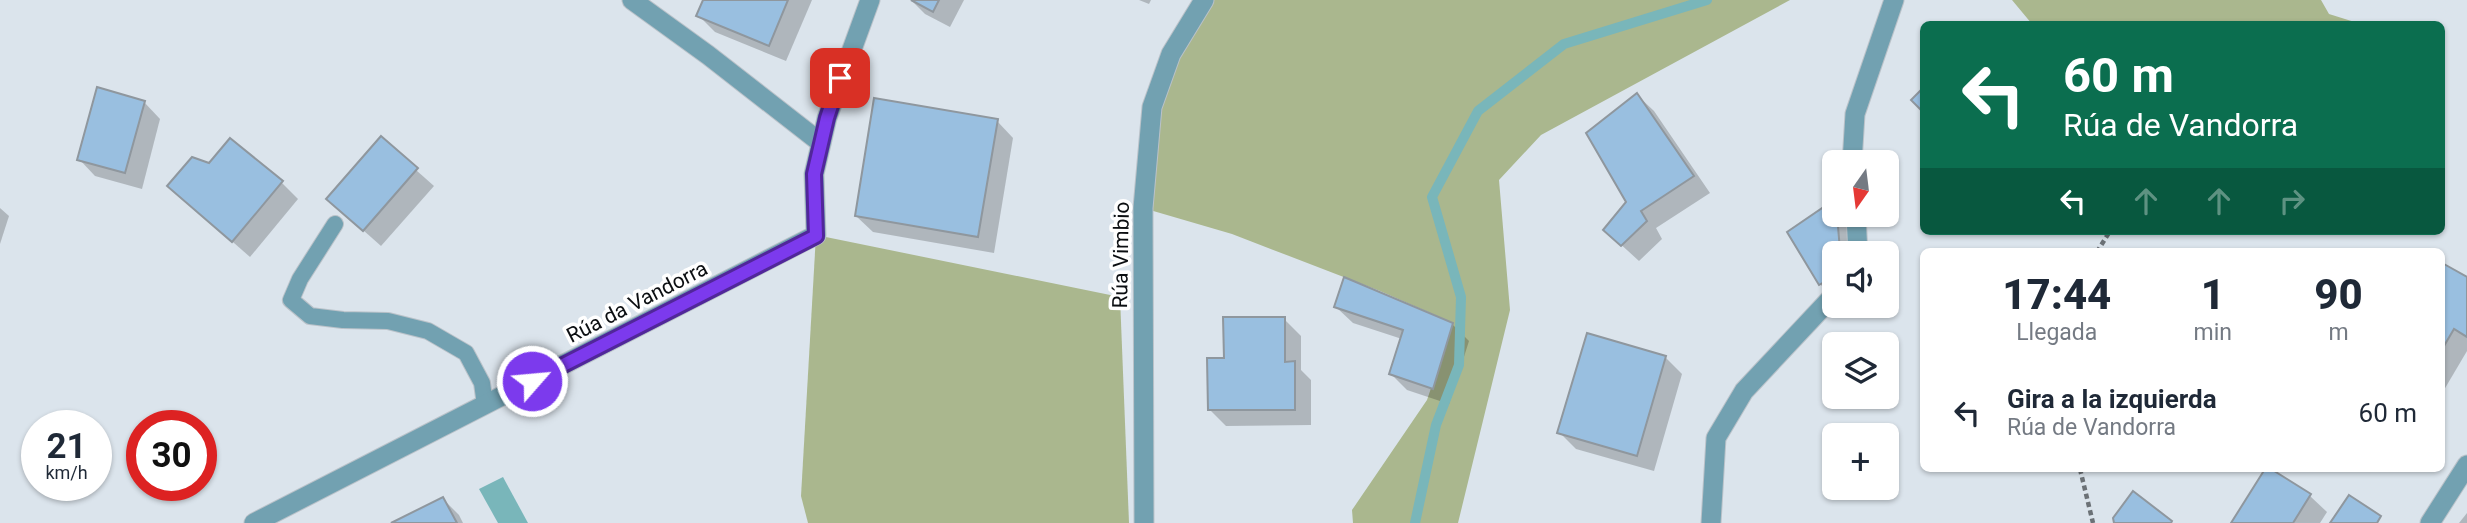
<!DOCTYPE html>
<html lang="es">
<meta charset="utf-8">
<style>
:root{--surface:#fff;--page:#f6f6f7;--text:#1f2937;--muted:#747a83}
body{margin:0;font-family:Roboto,sans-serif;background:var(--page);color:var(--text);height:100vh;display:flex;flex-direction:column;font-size:26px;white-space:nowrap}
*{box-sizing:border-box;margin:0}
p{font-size:23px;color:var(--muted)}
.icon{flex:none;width:38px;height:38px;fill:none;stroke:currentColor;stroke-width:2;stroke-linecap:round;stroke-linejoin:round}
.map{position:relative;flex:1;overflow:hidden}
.sheet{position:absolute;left:1920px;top:248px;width:525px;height:224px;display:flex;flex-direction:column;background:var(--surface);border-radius:10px;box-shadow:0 2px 5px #0004}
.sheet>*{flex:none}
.banner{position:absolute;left:1920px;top:21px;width:525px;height:214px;border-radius:10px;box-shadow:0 2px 5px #0004;background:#0b6e4f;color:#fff;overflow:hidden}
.needle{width:46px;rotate:194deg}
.fabs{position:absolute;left:1822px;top:150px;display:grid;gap:14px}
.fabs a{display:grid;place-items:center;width:77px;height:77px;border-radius:10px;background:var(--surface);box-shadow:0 2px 5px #0004;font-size:35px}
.speed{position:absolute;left:21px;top:410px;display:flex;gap:14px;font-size:35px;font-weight:700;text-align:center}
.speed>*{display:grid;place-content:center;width:91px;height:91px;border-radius:50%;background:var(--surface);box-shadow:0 2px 5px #0004;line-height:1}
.speed small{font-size:18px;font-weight:400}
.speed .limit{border:10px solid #d22;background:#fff;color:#111}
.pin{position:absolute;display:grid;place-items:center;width:60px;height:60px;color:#fff;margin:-30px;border-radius:14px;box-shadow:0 4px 10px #0006}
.me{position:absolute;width:77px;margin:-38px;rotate:63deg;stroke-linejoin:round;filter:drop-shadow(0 0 5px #0008)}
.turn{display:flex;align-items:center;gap:24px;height:147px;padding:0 28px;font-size:32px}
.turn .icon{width:91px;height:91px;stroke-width:2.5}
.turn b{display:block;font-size:49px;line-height:60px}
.lanes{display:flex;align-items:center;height:66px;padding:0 28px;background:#0003;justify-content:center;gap:35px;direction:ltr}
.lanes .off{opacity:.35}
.eta{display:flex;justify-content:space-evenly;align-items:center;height:119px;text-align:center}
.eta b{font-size:42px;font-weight:800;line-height:49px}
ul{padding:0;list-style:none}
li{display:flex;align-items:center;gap:21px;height:91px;padding:0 28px}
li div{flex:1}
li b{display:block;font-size:26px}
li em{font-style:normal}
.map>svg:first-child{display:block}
</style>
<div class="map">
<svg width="2467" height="523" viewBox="0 0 2467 523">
<rect width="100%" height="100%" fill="#dbe4ec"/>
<g fill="#aab78e">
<path d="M1204 0H1790L1541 135 1499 180 1510 310 1458 523H1353L1352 510 1427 400 1453 323 1380 291 1232 234 1143 208 1152 107Z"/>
<path d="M2012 0H2321L2329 14 2361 24H2249L2239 21 2235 24H2032Z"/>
<path d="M816 235 1120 297 1129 523H808L801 496Z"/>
</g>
<path fill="#79b6ba" d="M503 477 528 523H498L479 489Z"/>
<g fill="#0003">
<path d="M705 0H812L786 61 715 32 698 15Z"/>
<path d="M911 0H964L950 27 925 14Z"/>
<path d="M1139 0H1151L1149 4Z"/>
<path d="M1637 95 1654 111 1710 193 1656 228 1662 239 1639 261 1605 230 1628 202Z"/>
<path d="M144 102 160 119 142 189 95 176 79 159Z"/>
<path d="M997 121 1013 138 994 253 873 232 856 216Z"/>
<path d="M381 139 434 186 381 246 328 199Z"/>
<path d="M282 183 298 199 250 257 169 186Z"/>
<path d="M1834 202V215H1850L1855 254H1834V298L1820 284Z"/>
<path d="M0 208 9 216 0 244Z"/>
<path d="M2441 271 2467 280V351L2441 395Z"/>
<path d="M1336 307 1452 324 1469 341 1449 404 1407 390 1391 374 1402 339 1353 323Z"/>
<path d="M1284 319 1301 336V370L1311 380V425L1226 426 1209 409 1226 360Z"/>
<path d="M1665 357 1682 374 1654 471 1576 449 1559 432Z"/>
<path d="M2267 469 2310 496 2327 512 2320 523H2233Z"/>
<path d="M443 499 459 515 463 523H395Z"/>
<path d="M2467 513V523H2459Z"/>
</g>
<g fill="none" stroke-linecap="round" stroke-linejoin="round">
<path stroke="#79b6ba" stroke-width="10" d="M1415 523 1436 425 1459 365 1461 297 1432 197 1478 111 1564 44 1707 0"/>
</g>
<g fill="#99bfe0" stroke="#8f979e" stroke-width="2">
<path d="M703 0H788L769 46 696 16Z"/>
<path d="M911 0H939L933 12Z"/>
<path d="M97 87 145 101 125 173 77 160Z"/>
<path d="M1923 88V112L1911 100Z"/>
<path d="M1637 93 1694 176 1641 211 1647 221 1621 246 1603 230 1626 202 1586 133Z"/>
<path d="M874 98 998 119 978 237 855 216Z"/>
<path d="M381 136 418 168 363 231 326 199Z"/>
<path d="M230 138 283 181 232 242 167 186 192 157 209 163Z"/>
<path d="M1834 200V215H1837L1840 250 1839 254H1834V269L1831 278 1819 285 1787 232Z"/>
<path d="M2444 264 2467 277V337L2454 329 2441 351V268Z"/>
<path d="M1344 277 1453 323 1433 389 1389 374 1403 330 1334 307Z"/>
<path d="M1223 317H1285V362L1295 361V410H1208L1207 358H1224Z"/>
<path d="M1587 333 1666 356 1637 456 1557 433Z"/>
<path d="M2265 469H2271L2311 494 2293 523H2231Z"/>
<path d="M2133 491 2172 521 2171 523H2114L2113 518Z"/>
<path d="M2349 495 2381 516 2377 523H2330Z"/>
<path d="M443 497 457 523H391Z"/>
</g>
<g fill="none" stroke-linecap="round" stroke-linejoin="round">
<g stroke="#bac2c9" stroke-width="18">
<path id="service" d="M335 224 300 279 291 300 310 316 343 320 388 321 428 331 466 353 482 383 485 405"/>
</g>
<g stroke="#bac2c9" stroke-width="21">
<g id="minor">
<path d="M632 0 708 55 821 143"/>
<path d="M1852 163 1855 114 1894 0"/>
<path d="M1856 215 1858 254"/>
<path d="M254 523 816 235 814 174 827 118 870 0"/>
<path d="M1144 523 1143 208 1152 107 1171 54 1204 0"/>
<path d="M1711 523 1716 438 1744 391 1834 295"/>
<path d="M2430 523 2467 465"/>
</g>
</g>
<g stroke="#6b7176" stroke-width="4.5" stroke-dasharray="5 3.5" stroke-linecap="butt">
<path d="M2097 252 2110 231"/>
<path d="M2080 469 2093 523"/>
</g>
<use href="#service" stroke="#72a1b1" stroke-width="16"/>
<use href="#minor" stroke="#72a1b1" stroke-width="19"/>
</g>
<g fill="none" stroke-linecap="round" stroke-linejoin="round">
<g stroke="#51269a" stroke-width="18">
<path id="route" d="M532 381 816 236 814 174 827 118 840 78"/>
</g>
<use href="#route" stroke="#7c3aed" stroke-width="12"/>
</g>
<g text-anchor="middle" stroke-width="7" stroke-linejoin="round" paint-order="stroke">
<g font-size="21" fill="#0b0e11" stroke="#fff">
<text transform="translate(1121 255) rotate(-89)" y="7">Rúa Vimbio</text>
<text transform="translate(637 302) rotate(-27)" y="7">Rúa da Vandorra</text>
</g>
</g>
</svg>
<div class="fabs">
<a><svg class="needle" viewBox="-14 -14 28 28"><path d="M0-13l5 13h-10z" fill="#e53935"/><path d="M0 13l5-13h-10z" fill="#747a83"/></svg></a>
<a><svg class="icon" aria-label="sound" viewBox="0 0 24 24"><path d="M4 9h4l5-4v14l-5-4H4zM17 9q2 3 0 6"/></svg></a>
<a><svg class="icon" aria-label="layers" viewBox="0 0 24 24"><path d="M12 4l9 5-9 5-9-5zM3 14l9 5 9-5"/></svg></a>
<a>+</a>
</div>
<div class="speed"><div>21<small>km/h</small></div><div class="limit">30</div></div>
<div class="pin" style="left:840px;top:78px;background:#d93025"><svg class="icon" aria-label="arrive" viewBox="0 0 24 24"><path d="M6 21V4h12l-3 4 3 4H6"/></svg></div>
<svg class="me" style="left:532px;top:381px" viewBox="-20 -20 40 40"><circle r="17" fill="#7c3aed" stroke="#fff" stroke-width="3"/><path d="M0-11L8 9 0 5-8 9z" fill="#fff"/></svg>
<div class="banner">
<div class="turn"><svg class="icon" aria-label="left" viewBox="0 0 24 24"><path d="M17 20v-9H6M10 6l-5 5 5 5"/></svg><div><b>60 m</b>Rúa de Vandorra</div></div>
<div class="lanes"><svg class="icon" aria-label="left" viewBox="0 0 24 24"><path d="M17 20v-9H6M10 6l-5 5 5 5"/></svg><svg class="icon off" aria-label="ahead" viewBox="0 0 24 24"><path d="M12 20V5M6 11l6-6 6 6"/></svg><svg class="icon off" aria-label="ahead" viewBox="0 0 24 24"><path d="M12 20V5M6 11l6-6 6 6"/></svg><svg class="icon off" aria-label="right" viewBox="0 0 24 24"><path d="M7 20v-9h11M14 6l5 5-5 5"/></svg></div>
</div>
<section class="sheet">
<div class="eta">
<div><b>17:44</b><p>Llegada</p></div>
<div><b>1</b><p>min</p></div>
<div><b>90</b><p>m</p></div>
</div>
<ul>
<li><svg class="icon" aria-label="left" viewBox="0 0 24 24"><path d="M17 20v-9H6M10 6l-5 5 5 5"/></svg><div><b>Gira a la izquierda</b><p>Rúa de Vandorra</p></div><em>60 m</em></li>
</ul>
</section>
</div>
